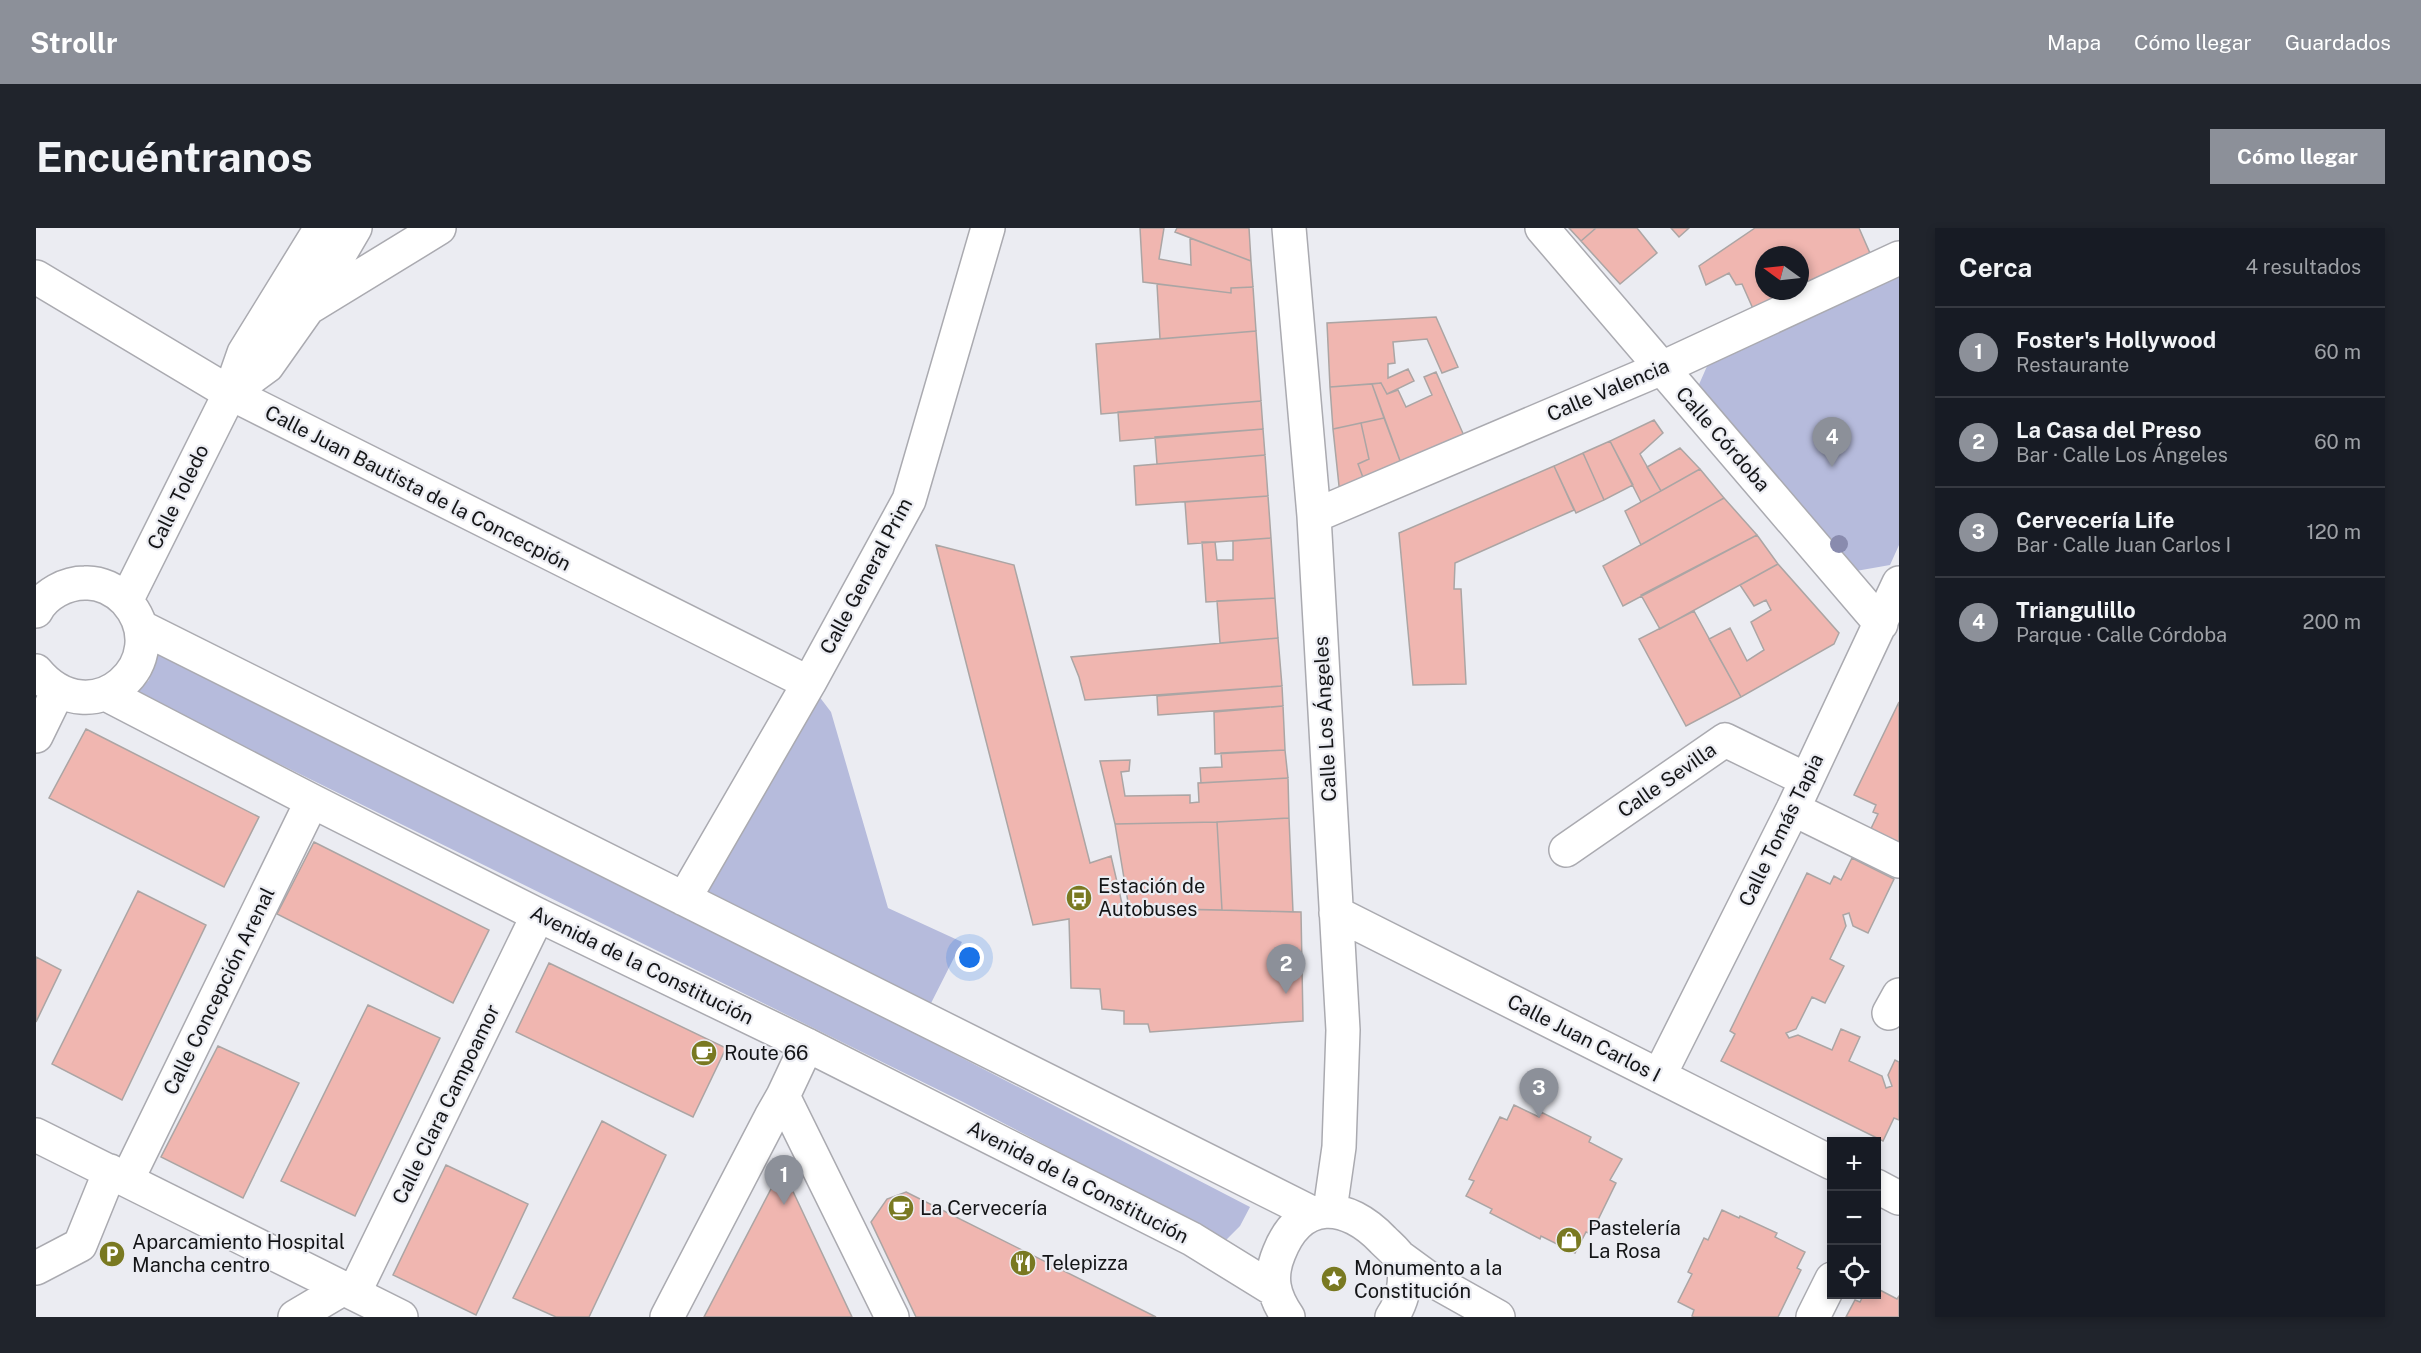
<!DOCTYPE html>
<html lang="es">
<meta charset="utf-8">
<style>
:root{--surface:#171b24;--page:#20242c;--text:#f1f3f6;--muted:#9ea1a6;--line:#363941;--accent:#8c9099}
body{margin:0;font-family:"Public Sans",sans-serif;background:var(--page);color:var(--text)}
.controls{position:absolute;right:18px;bottom:18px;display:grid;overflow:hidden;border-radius:0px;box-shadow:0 3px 9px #0003}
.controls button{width:54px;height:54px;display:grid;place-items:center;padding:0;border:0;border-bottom:2px solid var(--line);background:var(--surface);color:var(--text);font:30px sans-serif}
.compass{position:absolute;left:1719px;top:18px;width:54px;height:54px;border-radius:50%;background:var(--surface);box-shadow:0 3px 9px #0003;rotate:285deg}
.you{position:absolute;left:934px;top:730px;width:21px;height:21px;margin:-15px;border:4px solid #fff;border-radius:50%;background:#1a73e8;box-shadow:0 0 0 9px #1a73e833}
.badge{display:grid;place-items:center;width:39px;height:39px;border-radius:50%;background:var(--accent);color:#fff;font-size:20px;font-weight:700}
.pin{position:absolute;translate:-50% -50px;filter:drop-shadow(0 2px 3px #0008)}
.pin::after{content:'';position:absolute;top:32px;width:21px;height:18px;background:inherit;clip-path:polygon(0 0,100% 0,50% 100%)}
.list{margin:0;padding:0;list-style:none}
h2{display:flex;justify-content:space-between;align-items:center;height:78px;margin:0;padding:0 24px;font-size:26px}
h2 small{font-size:20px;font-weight:400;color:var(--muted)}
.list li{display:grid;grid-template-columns:39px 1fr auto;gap:18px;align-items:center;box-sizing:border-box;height:90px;padding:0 24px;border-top:2px solid var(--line)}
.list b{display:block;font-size:22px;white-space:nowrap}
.list p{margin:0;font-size:20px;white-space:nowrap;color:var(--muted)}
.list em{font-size:20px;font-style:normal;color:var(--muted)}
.icon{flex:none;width:33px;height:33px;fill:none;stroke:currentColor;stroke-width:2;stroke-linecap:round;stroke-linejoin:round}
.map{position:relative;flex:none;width:1863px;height:1089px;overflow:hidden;border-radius:0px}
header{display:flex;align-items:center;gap:36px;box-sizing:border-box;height:84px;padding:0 30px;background:var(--accent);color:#fff}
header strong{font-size:28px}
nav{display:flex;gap:33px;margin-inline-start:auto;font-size:21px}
.intro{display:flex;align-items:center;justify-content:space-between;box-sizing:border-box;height:144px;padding:0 36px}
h1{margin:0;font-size:42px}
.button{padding:15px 27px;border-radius:0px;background:var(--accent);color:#fff;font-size:21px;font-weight:700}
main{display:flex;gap:36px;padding:0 36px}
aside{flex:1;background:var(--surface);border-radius:0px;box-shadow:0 3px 9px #0003}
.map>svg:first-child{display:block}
.green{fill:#b6bbdc}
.building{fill:#f0b6b0;stroke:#aba5a4;stroke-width:1.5;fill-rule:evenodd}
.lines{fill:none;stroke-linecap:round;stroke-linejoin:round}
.minor-casing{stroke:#aaaab0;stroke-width:36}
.minor{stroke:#fff;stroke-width:33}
.tree{fill:#898bae}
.labels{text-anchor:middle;stroke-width:4.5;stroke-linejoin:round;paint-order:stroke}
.street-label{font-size:20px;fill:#141517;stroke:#ebecf2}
.poi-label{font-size:20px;fill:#141517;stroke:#ebecf2;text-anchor:start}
</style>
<header>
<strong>Strollr</strong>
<nav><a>Mapa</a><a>Cómo llegar</a><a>Guardados</a></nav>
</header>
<div class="intro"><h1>Encuéntranos</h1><a class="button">Cómo llegar</a></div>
<main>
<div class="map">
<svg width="1863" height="1089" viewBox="0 0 1863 1089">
<rect width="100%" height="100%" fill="#ebecf2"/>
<path class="green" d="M1863,47v270l-9,20 -34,6 -159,-182 11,-25z
M117,424l759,380 338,175 -10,19 -14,14 -263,-138 -827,-409 13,-13z
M773,455l22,29 57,196 74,34 -38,75 -240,-118z"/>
<path class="building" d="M1104,0h24l-5,31 32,6 -1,-27 61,23 2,26 -22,1v5l-88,-11z
M1141,0h72l2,33 -76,-29z
M1533,0h27l-15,13z
M1560,0h41l20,25 -37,31 -39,-43z
M1635,0h18l-10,9z
M1719,0h104l14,32 -119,51 -12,-27 -6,1 -7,-12 -23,12 -7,-19zM1728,27h36v36h-36z
M1121,56l74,9v-5l22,-1 3,44 -96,8z
M1400,89l22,50 -16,6 -15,-34 -34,3 2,21 -7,1v14l20,-9 6,12 -27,13 -6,-11 -51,4 -3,-64z
M1220,103l5,70 -160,13 -5,-70z
M1400,144l29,66 -63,28 -30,-82 9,-1 6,11 11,-4 8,17 26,-12 -8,-18z
M1336,156l12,34 -51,11 -3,-42z
M1225,173l2,28 -143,12 -2,-29z
M1348,190l18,48 -37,17 -7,-19 11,-5 -8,-36z
M1618,192l9,13 -23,21 21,37 -20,11 -31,-61z
M1325,195l8,36 -11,5 7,19 -25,12 -7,-66z
M1227,201l2,26 -108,9 -2,-27z
M1574,213l23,44 -29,15 -21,-47z
M1644,220l20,21 -39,22 -14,-24z
M1547,225l21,47 -28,13 -22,-47z
M1229,227l3,41 -132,9 -2,-39z
M1518,238l20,44 -119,53 -1,26h7l5,95 -53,1 -14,-152z
M1664,241l24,29 -83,47 -16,-34z
M1232,268l3,42 -83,6 -3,-42z
M1688,270l33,37 -134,71 -20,-40z
M1721,307l21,29 -118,65 -19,-34z
M1235,310l4,60 -69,4 -4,-60h13l2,18h16v-19z
M900,317l78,20 76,298 21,-7 12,52 178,4 2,109 -153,11 -2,-8h-24v-13l-22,-2 -2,-20 -29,-1 -2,-69 -36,6z
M1742,336l61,69 -5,11 -93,53 -32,-58 21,-11 17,33 17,-11 -13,-28 20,-12 -5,-10 -12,6 -14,-21z
M1239,370l3,40 -58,5 -3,-42z
M1658,383l47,86 -55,29 -47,-87z
M1242,410l4,48 -197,14 -6,-23 -8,-20z
M1246,458l1,20 -125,9 -1,-19z
M1863,474v153l-33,-16 12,-25 -5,-2 3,-7 -22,-10z
M1247,478l2,44 -70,4 -1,-42z
M50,501l173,88 -35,70 -175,-89z
M1249,522l3,28 -87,5 -1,-15 22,-1 -1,-14z
M1094,532l-1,11 -8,1 4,24 65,-1v8l9,-1 -1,-19 90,-5 1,40 -72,4 -102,2 -15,-63z
M1253,590l4,94 -71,-2 -5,-88z
M1181,594l5,88 -93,-2 -14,-84z
M278,614l175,88 -36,73 -176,-89z
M1816,630l42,21 -26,54 -15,-7 -4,-13 -6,2 3,11 -16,33 14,7 -19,37 -13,-6 -16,32 -10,4 3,5 9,-3 34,15 9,-21 19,8 -11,24 33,15 4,12 6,-2 -4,-11 7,-15 4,2v58l-5,-2 -11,23 -162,-80 14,-27 -5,-3 77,-158 23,11 4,-8 7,4z
M102,663l68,34 -84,175 -70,-36z
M0,729l25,13 -25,52z
M513,735l177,85 -33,69 -177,-85z
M332,777l72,33 -85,178 -74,-35z
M182,818l81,37 -56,115 -82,-41z
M1478,877l25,12 2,-5 50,25 -2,5 33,17 -12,21 6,3 -25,51 -5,-2 -11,21 -34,-17 -1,3 -50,-26 2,-4 -26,-13 8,-15 -5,-2 31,-62 7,3z
M566,893l64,34 -77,162h-33l-43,-19z
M410,937l82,39 -52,111 -83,-40z
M746,940l70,149h-148z
M870,964l250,125h-240l-45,-95 16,-23z
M1686,982l17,8 1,-2 37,17 -2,4 30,15 -8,16 4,2 -23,47h-84l-2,-1 2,-6 -16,-8 14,-28 -4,-2 16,-34 4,2z
M1840,1060l21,11 2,-3v21h-53l9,-17 5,2 4,-8h12z"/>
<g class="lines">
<defs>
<path id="minor" d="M1253,0l25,288 29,514 -4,117 -9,63
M1506,0l339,396
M0,49l194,116 579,290
M274,79l129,-79
M194,165l37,-27 41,-58 47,-80
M1278,288l348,-148 237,-110
M90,373l104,-208 14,-40 77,-125
M0,383c9,-17 30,-28 49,-28 15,-1 31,7 41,18 52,59 -34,138 -90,70
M105,399l1171,586
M70,466l206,107 226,114 269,130 385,194 81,50
M0,508l22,-45
M1757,581l106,52
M1530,622l159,-110 80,39
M648,671l125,-216 100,-183 79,-272
M1300,685l496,250
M1853,785l10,-18
M1623,848l134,-267 106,-226
M747,868l109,221
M0,907l365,182
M91,952l185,-379
M1840,958l23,12
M1365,1030l26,19 71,40
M0,1040l44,-23 30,-74
M318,1065l184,-378
M259,1089l49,-29
M631,1089l104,-200 12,-21 24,-51
M1252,1089c-15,-22 -19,-40 -9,-64 22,-56 68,-51 104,-13 6,6 15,13 18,20 8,18 1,42 -9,57
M1777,1089l19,-38"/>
</defs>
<use href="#minor" class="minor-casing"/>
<use href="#minor" class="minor"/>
</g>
<circle class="tree" cx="1803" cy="316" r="9"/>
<defs>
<symbol id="bus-disc" viewBox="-11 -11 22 22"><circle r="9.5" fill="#797921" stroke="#ebecf2"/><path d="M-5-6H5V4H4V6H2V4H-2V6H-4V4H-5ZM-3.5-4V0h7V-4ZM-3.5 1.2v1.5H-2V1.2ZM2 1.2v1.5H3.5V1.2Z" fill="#fff"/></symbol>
<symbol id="cafe-disc" viewBox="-11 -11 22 22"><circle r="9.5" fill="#797921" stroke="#ebecf2"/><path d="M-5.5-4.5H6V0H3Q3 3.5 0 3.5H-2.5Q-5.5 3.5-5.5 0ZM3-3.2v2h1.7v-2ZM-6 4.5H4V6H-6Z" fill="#fff"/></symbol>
<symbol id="shop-disc" viewBox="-11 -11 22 22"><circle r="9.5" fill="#797921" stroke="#ebecf2"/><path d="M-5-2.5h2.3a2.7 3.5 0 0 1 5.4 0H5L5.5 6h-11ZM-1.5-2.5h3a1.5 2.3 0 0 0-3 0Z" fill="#fff"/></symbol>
<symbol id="parking-disc" viewBox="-11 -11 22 22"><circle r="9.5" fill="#797921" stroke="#ebecf2"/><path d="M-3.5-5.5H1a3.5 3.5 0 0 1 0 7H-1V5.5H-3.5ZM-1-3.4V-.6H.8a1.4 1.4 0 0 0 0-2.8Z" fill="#fff"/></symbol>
<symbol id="restaurant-disc" viewBox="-11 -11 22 22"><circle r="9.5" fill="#797921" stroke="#ebecf2"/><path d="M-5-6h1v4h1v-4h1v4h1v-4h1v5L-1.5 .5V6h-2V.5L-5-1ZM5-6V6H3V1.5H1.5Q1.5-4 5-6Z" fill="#fff"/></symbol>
<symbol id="sight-disc" viewBox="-11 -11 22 22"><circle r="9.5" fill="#797921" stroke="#ebecf2"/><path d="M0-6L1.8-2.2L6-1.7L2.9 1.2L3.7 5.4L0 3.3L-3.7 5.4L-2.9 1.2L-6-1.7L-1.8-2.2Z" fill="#fff"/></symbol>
</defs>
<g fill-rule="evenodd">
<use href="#bus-disc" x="1028" y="655" width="30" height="30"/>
<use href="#cafe-disc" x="653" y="810" width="30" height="30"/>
<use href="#cafe-disc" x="850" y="965" width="30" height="30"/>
<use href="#shop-disc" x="1518" y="997" width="30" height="30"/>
<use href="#parking-disc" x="61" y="1011" width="30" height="30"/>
<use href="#restaurant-disc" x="972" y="1020" width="30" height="30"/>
<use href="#sight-disc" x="1283" y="1036" width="30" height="30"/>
</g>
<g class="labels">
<g class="street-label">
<text transform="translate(1572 162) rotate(-23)" y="7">Calle Valencia</text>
<text transform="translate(1687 211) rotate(49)" y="7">Calle Córdoba</text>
<text transform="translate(382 260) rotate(27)" y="7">Calle Juan Bautista de la Concecpión</text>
<text transform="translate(142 269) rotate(-64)" y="7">Calle Toledo</text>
<text transform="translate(830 348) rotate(-62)" y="7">Calle General Prim</text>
<text transform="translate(1289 491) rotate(-93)" y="7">Calle Los Ángeles</text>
<text transform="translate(1631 552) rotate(-35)" y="7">Calle Sevilla</text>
<text transform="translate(1745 602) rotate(-64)" y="7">Calle Tomás Tapia</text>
<text transform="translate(606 737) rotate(26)" y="7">Avenida de la Constitución</text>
<text transform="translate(183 763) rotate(-64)" y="7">Calle Concepción Arenal</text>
<text transform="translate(1548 810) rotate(27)" y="7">Calle Juan Carlos I</text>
<text transform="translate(410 876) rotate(-64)" y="7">Calle Clara Campoamor</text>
<text transform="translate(1042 954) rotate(27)" y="7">Avenida de la Constitución</text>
</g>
<g class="poi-label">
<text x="1062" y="665">Estación de<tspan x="1062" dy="23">Autobuses</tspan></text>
<text x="688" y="832">Route 66</text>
<text x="884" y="987">La Cervecería</text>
<text x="1552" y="1007">Pastelería<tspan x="1552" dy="23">La Rosa</tspan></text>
<text x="96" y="1021">Aparcamiento Hospital<tspan x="96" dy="23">Mancha centro</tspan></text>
<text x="1006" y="1042">Telepizza</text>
<text x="1318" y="1047">Monumento a la<tspan x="1318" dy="23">Constitución</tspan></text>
</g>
</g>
</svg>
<div class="controls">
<button>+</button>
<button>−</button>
<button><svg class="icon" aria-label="locate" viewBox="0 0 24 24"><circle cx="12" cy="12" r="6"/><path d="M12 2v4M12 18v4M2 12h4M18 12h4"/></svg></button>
</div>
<svg class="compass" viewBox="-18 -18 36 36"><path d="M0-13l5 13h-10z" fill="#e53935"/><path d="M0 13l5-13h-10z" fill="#9ea1a6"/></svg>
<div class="you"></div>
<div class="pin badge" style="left:748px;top:977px">1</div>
<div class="pin badge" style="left:1250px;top:766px">2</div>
<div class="pin badge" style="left:1503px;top:890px">3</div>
<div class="pin badge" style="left:1796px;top:239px">4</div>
</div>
<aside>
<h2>Cerca<small>4 resultados</small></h2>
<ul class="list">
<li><span class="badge">1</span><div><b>Foster's Hollywood</b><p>Restaurante</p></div><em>60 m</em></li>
<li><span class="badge">2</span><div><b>La Casa del Preso</b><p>Bar · Calle Los Ángeles</p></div><em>60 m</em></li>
<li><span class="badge">3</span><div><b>Cervecería Life</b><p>Bar · Calle Juan Carlos I</p></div><em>120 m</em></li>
<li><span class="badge">4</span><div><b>Triangulillo</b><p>Parque · Calle Córdoba</p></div><em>200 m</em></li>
</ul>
</aside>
</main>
